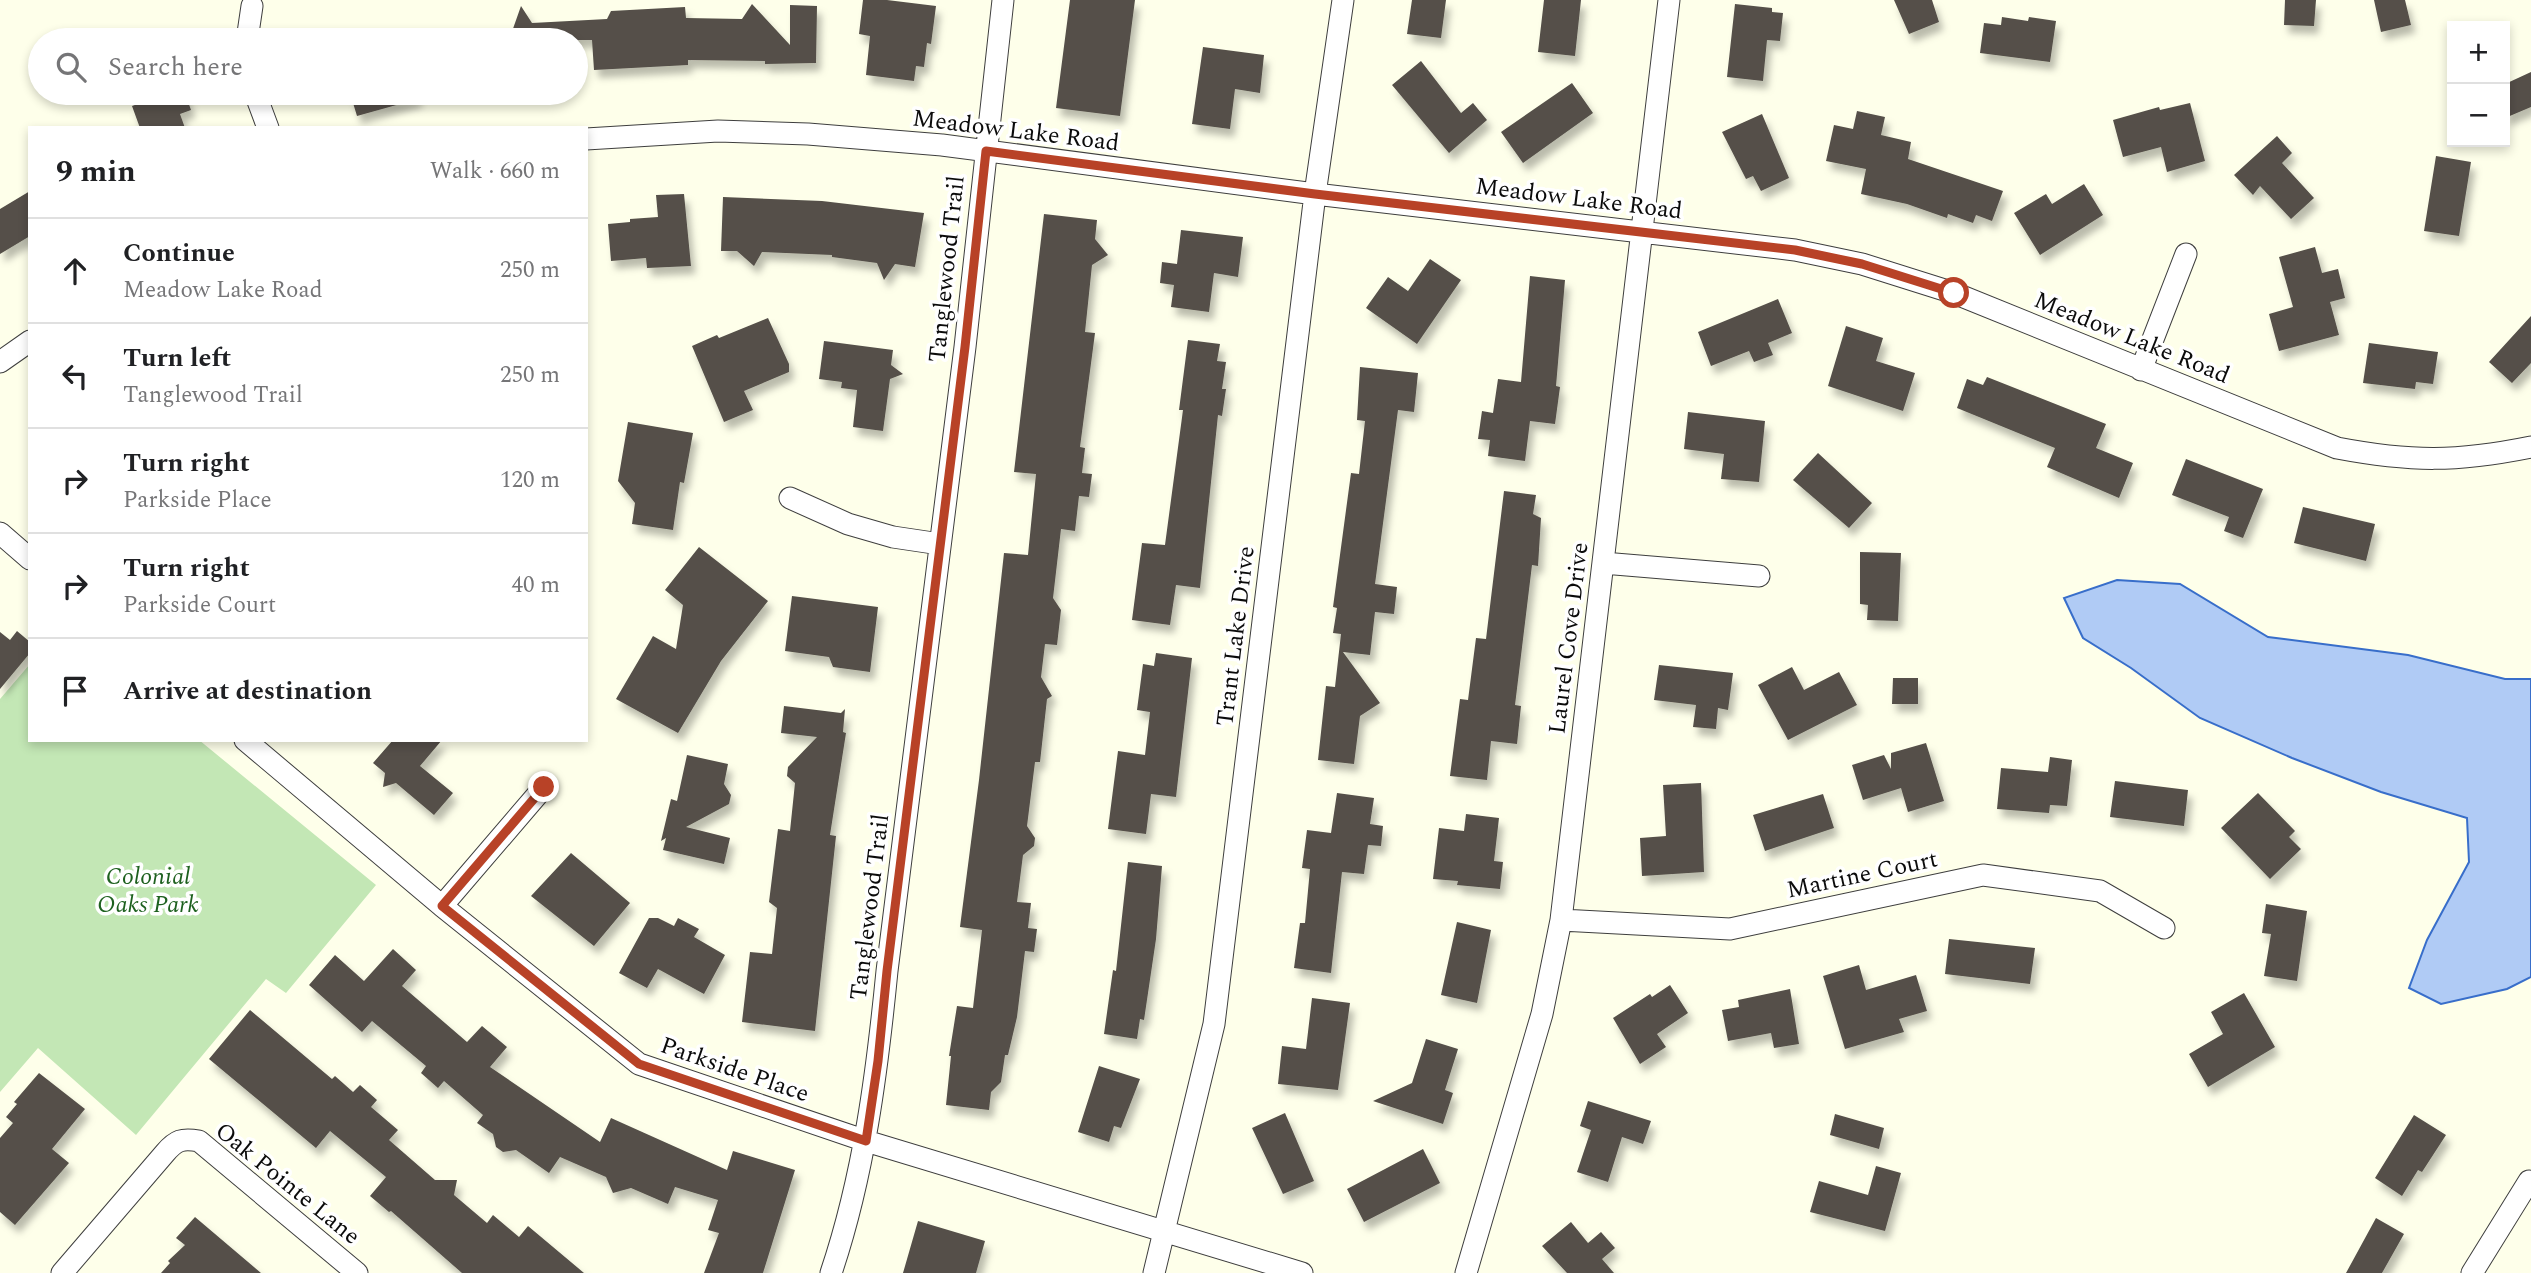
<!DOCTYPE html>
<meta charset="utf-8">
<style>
:root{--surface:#fff;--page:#f2f2f2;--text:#202124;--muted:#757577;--line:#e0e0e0}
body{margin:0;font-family:Spectral,serif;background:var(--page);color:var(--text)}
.controls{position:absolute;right:21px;top:21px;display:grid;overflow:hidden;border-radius:0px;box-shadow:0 4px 10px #0003}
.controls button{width:63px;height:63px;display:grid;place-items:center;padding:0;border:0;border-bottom:2px solid var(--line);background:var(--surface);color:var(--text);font:35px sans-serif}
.stop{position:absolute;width:21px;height:21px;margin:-16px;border:5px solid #b84227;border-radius:50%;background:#fff}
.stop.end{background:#b84227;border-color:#fff;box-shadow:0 2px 7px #0008}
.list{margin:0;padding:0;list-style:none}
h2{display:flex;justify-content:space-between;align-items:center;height:91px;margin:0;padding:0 28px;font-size:30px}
h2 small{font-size:23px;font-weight:400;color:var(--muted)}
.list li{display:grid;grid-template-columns:46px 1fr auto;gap:21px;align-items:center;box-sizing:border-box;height:105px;padding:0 28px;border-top:2px solid var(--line)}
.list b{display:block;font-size:26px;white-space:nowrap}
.list p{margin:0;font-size:23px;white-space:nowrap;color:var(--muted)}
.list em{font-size:23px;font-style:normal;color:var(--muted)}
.icon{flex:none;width:38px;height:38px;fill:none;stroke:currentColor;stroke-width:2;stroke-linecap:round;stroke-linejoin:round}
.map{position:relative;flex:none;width:2531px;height:1273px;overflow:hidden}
.search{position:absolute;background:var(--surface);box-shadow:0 4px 10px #0003;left:28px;top:28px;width:560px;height:77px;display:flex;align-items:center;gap:18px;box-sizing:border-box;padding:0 24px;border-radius:38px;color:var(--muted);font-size:26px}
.panel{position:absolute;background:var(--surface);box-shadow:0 4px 10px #0003;left:28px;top:126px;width:560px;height:616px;border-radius:0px}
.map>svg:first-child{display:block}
.green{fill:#c3e7b5}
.water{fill:#b0cbf5;stroke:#386eca;stroke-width:2}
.building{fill:#544f48;filter:url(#shadow)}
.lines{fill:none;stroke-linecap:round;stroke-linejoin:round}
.street-casing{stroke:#3e3e3e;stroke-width:23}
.street{stroke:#fff;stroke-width:21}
.route{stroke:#b84227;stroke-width:9}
.labels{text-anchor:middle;stroke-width:7;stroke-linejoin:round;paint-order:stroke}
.street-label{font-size:24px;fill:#0b0b0b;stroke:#fff}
.park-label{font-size:24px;font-style:italic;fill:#1e611f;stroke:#fff}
</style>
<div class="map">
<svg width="2531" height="1273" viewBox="0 0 2531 1273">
<defs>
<filter id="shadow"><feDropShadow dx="4.5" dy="8" stdDeviation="3.5" flood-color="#0004"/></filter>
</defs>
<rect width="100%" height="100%" fill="#feffea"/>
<path class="green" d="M30,664v76h169l177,145 -90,108 -20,-14 -130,156 -98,-87 -38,44v-393z"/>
<path class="water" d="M2117,580l63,4 88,53 140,18 97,24h26v298l-24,12 -66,15 -32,-16 18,-48 42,-78 -2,-44 -86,-26 -89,-34 -92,-40 -69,-50 -48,-30 -19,-40z"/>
<path class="building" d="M863,0h24l49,6 -5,38 -4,-1 -3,24 -8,-1 -2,15 -48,-6 4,-39 -11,-2z
M1070,0h65l-15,116 -64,-8z
M1412,0h34l-5,38 -34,-4z
M1544,0h37l-6,56 -37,-4z
M1894,0h38l7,22 -30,12z
M2285,0h31l-2,26 -30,-1z
M2374,0h31l6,25 -30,7z
M752,4l38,41v-40l27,1 -1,57 -51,1v-3l-77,-1v5l-94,5 -2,-30h-83l12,-34 11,17 75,-4 4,-8 74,-4 1,11 56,1z
M1735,4l37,4v4l11,1 -3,28 -13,-1 -4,41 -36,-4z
M2002,17l26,4 1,-4 27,4 -6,41 -70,-9 4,-30 17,2z
M1203,47l61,8 -4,38 -25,-4 -5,40 -38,-5z
M1421,61l40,52 12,-10 14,17 -38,33 -57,-68z
M2531,72v35l-26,11v-34z
M1572,83l21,30 -70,50 -22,-31z
M168,93h17l6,17 -11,4 5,14h-45l-8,-22z
M350,93h67l1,6 -61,17z
M2190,103l15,58 -38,11 -6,-25 -38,10 -10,-37 46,-13 1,3z
M1857,111l28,6 -4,18 30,7 -3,17 95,32 -11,30 -16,-6 -3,8 -25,-9 -1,4 -40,-14 -46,-10 5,-25 -40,-8 8,-36 19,4z
M1762,114l27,64 -28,13 -8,-15 -7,3 -24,-47z
M2277,136l15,17 -10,10 32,35 -23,21 -31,-33 -7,9 -19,-20z
M2436,156l35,6 -12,74 -35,-5z
M2084,184l19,31 -63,40 -26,-42 32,-19 6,10z
M30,191v45l-30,18v-45z
M684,194l7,72 -44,2 -1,-10 -35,3 -3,-37 22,-2v-3l28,-2 -2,-22z
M723,197l99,4 102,12 -9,54 -20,-3 -11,16 -7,-17 -45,-6v-2l-70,-3 -8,14 -17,-15h-16z
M1044,214l53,6 -2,19 13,16 -16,10 -7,67 10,1 -15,114 5,1 -3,25 10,1 -3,23 -10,-1 -4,35 -14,-2 -8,69 8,12 -4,35 -12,-1 -4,33 11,19 -5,3 -7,63h-5l-8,64 8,12 -1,8 -11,9 -6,47 14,1 -3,25 9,1 -3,23 -9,-1 -8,66 -9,38h-3l-4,27 -10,10 -2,18 -43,-5 5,-49h-2l8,-50 16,2 9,-78 -22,-3 19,-147 25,-227 24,2 8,-81 -22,-2z
M1181,230l62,7 -5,40 -24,-4 -5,39 -38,-5 3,-22 -14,-2 2,-21 15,2z
M2315,247l7,26 16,-4 7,29 -15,4 9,33 -60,16 -10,-37 24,-7 -14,-50z
M1430,259l31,21 -44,64 -51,-36 22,-31 20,14z
M1530,276l35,4 -9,106 4,1 -5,37 -25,-3 -5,40 -37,-5 2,-16 -12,-1 4,-28 11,2 5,-34 23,3z
M1778,299l14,34 -24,10 5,12 -19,7 -5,-11 -38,15 -13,-34z
M2531,316v47l-19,20 -23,-21z
M768,318l21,46v8l-45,19 9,19 -29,12 -32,-76 25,-11 2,3z
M1846,326l37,12 -7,23 39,12 -12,38 -75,-25z
M1188,340l32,4 -3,17 9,1 -4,27h4l-4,27 -4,-1 -18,173 -24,-3 -6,40 -38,-5 10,-77 23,2 18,-135h-4z
M824,341l69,9 -2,15 12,9 -13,5 -7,52 -30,-4 4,-37 -16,-2 1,-6 -23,-3z
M2369,343l69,9 -5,32 -17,-2 -1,7 -52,-6z
M1360,367l58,6 -4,39 -16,-2 -23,174 22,3 -3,27 -19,-2 -5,43 -27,-3 37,51 -20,13 -6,48 -36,-4 8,-74 9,1 6,-53 -8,-1 4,-25 -4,-1 18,-134 8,1 6,-53 -8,-1z
M1987,377l119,47 -10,24 37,15 -14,35 -72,-31 8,-19 -98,-40 10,-29 16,6z
M1688,412l77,9 -6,61 -38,-3 3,-25 -40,-5z
M628,422l65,11 -9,50 -4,-1 -7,48 -41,-6 3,-21 -17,-22z
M1818,453l54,50 -23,25 -56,-48z
M2186,459l77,30 -20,49 -19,-7 5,-14 -57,-22z
M1504,491l32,4 -3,19 8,4 -3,48 -6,-1 -17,140 6,1 -4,38 -26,-3 -4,39 -37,-4 10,-77 8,1 8,-62 10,1z
M2303,507l72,17 -9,37 -72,-18z
M699,547l69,54 -47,60 -43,72 -62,-34 37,-63 23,13 7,-44 -18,-15z
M1860,552l41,1 -3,68 -31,-1 1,-15 -8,-1z
M792,596l86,11 -8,65 -37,-5 -4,-10 -44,-6z
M17,631l13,11v11l-30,36v-57l10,8z
M1156,653l36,5 -16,139 -25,-3 -5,40 -38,-5 10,-78 27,4 5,-43 -13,-2 6,-46 11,2z
M1659,665l74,8 -5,37 -10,-2 -2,21 -23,-2 3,-22 -42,-5z
M1792,667l12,23 35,-18 18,33 -69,35 -30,-55z
M1893,678h25v26h-26z
M784,706l57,7 4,-4 -2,23 3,1 -16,102 6,1 -21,195 -73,-9 8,-70 22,2 5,-46 -8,-6 9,-73 12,2 5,-48 -8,-7 1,-9 29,-30 -36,-4z
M393,740h49l-22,26 33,27 -19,22 -38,-32 -13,4 2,-14 -12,-10z
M1926,743l18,58 -36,11 -7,-24 -38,12 -11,-35 32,-10 7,14v-16z
M687,755l41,9 -4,20 7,11 -2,9 -43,23 44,11 -6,26 -61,-14 3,-12 -5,3 10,-42 6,2z
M2050,757l22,3 -5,46 -17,-1 -1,8 -52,-4 4,-41 47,4z
M2115,781l73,9 -4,36 -74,-9z
M1701,783l3,89 -62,4 -2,-38 26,-2 -3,-51z
M1337,793l37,5 -4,26 13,2 -2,20 -13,-1 -4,29 -22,-2 -11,101 -37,-5 6,-45h5l5,-54 -8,-1 5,-38 24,3z
M2258,793l37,38 -6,6 12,12 -31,30 -49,-51z
M1823,794l11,34 -69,23 -12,-36z
M1466,814l33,4 -5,43 9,1 -3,27 -43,-4 1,-4 -25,-2 6,-51 25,3z
M571,853l59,50 -36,43 -63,-50z
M1128,862l34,4 -6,73 -12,81 -4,-1 -3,20 -33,-5 9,-64 3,1z
M2266,904l41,7 -10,70 -33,-5 7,-42 -9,-1z
M649,918h9l16,8 4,-8 21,11 -5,8 31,18 -21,39 -46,-25 -11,19 -28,-15z
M1457,922l34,8 -14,73 -36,-8z
M1949,939l86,9 -5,36 -85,-10z
M393,949l23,21 -14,16 65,56 15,-16 25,21 -17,20 110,75 11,-24 116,52 6,-19 62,19 -32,103h-59l15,-40 -11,-3 10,-30 -43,-13 -7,17 -37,-16 -18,5 -7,-16 -46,-20 -11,16 -33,-23 -13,2 -7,-5 -3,-13 -16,-11 6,-8 -39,-34 -6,7 -17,-15 5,-7 -54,-45 -10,11 -53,-47 26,-30 29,26z
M1859,965l7,25 50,-15 11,36 -28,8 5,13 -59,17 -22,-73z
M1670,985l18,28 -31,21 9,13 -26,17 -27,-46 37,-24 2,3z
M1790,989l9,55 -25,4 -3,-15 -43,8 -6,-31 17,-3 -1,-7z
M2244,993l31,54 -67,40 -19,-33 34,-20 -12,-22z
M1312,998l38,5 -12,87 -60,-6 4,-38 24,3z
M250,1010l82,69 3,-3 18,16 7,-7 17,15 -6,7 27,23 -9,10 46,40h22l-3,15 33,28 6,-8 26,22 9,-11 56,47h-122l-71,-62 -2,1 -19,-16 16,-19 -56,-46 -14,17 -107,-89z
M1426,1039l32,10 -13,41 8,3 -10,31 -70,-23 39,-18z
M1099,1066l41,13 -19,49 -7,-2 -5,16 -31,-10z
M39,1073l46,36 -33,40 17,14 -54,62 -15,-13v-74l13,-15 -7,-6 11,-13 -3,-2z
M1588,1101l63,20 -8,23 -21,-7 -14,45 -31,-10 14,-42 -11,-4z
M1285,1113l29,68 -31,13 -31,-66z
M1835,1114l49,14 -5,21 -49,-14z
M2414,1115l32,20 -24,37 -4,-2 -16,26 -27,-18z
M1423,1149l17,34 -76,39 -17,-33z
M1876,1166l25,7 -16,58 -75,-19 9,-31 49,14z
M195,1217l66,56h-100l9,-10 -2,-2 17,-16 -9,-7z
M2376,1218l28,16 -22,39h-36z
M918,1221l67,20 -9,32h-73z
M1571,1222l17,21 13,-11 14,16 -13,11 12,14h-47l-25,-27z"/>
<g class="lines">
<defs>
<path id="street" d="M247,40l5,-34
M255,93l13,35
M586,139l132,-8 90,3 134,11 373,49 480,56 67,14 92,29 383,155c74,14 120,14 194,-1
M0,362l30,-21
M2141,370l45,-116
M790,498l58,26 45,13 47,7
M0,533l30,26
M1603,563l156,13
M245,740l197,166 197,158 227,77 436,132
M442,906l102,-119
M1561,920l169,9 253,-54 117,16 64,37
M62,1273l103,-120c11,-13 17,-15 34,-12l158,132
M831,1273c33,-98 46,-200 56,-302l78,-624 38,-347
M1154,1273l60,-249 101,-830 28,-194
M1466,1273l76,-259 19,-94 108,-920
M2472,1273l57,-92"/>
</defs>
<use href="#street" class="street-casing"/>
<use href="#street" class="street"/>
</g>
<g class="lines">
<path class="route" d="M544,787l-102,119 197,158 227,77 12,-80 9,-90 78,-624 21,-196 329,43 480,56 67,14 92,29"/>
</g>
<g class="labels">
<g class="street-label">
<text transform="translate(1016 130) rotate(7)" y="8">Meadow Lake Road</text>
<text transform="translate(1579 198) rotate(7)" y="8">Meadow Lake Road</text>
<text transform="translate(946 269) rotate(-84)" y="8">Tanglewood Trail</text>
<text transform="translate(2132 337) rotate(22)" y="8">Meadow Lake Road</text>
<text transform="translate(1235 636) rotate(-83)" y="8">Trant Lake Drive</text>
<text transform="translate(1568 638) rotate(-83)" y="8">Laurel Cove Drive</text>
<text transform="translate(1862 874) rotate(-12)" y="8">Martine Court</text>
<text transform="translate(869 907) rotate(-83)" y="8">Tanglewood Trail</text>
<text transform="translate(735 1069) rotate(19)" y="8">Parkside Place</text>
<text transform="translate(288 1183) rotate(39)" y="8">Oak Pointe Lane</text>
</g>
<g class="park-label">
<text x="148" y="884">Colonial<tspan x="148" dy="28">Oaks Park</tspan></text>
</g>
</g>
</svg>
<div class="controls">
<button>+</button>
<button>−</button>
</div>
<div class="stop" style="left:1954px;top:293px"></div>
<div class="stop end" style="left:544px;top:787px"></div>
<div class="search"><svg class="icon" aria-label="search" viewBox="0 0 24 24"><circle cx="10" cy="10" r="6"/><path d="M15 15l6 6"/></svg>Search here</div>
<section class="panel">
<h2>9 min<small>Walk · 660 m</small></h2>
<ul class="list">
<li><svg class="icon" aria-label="ahead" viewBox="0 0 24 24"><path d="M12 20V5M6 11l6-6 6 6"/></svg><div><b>Continue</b><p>Meadow Lake Road</p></div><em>250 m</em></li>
<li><svg class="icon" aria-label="left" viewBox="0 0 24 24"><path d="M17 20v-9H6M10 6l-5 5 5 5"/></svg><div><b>Turn left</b><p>Tanglewood Trail</p></div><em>250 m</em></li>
<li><svg class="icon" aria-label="right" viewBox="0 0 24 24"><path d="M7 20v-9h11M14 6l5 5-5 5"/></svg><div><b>Turn right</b><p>Parkside Place</p></div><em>120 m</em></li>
<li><svg class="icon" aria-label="right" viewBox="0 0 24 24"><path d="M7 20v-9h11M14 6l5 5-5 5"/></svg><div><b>Turn right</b><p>Parkside Court</p></div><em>40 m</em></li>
<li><svg class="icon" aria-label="arrive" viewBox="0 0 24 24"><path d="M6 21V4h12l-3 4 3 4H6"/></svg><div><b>Arrive at destination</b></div></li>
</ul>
</section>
</div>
